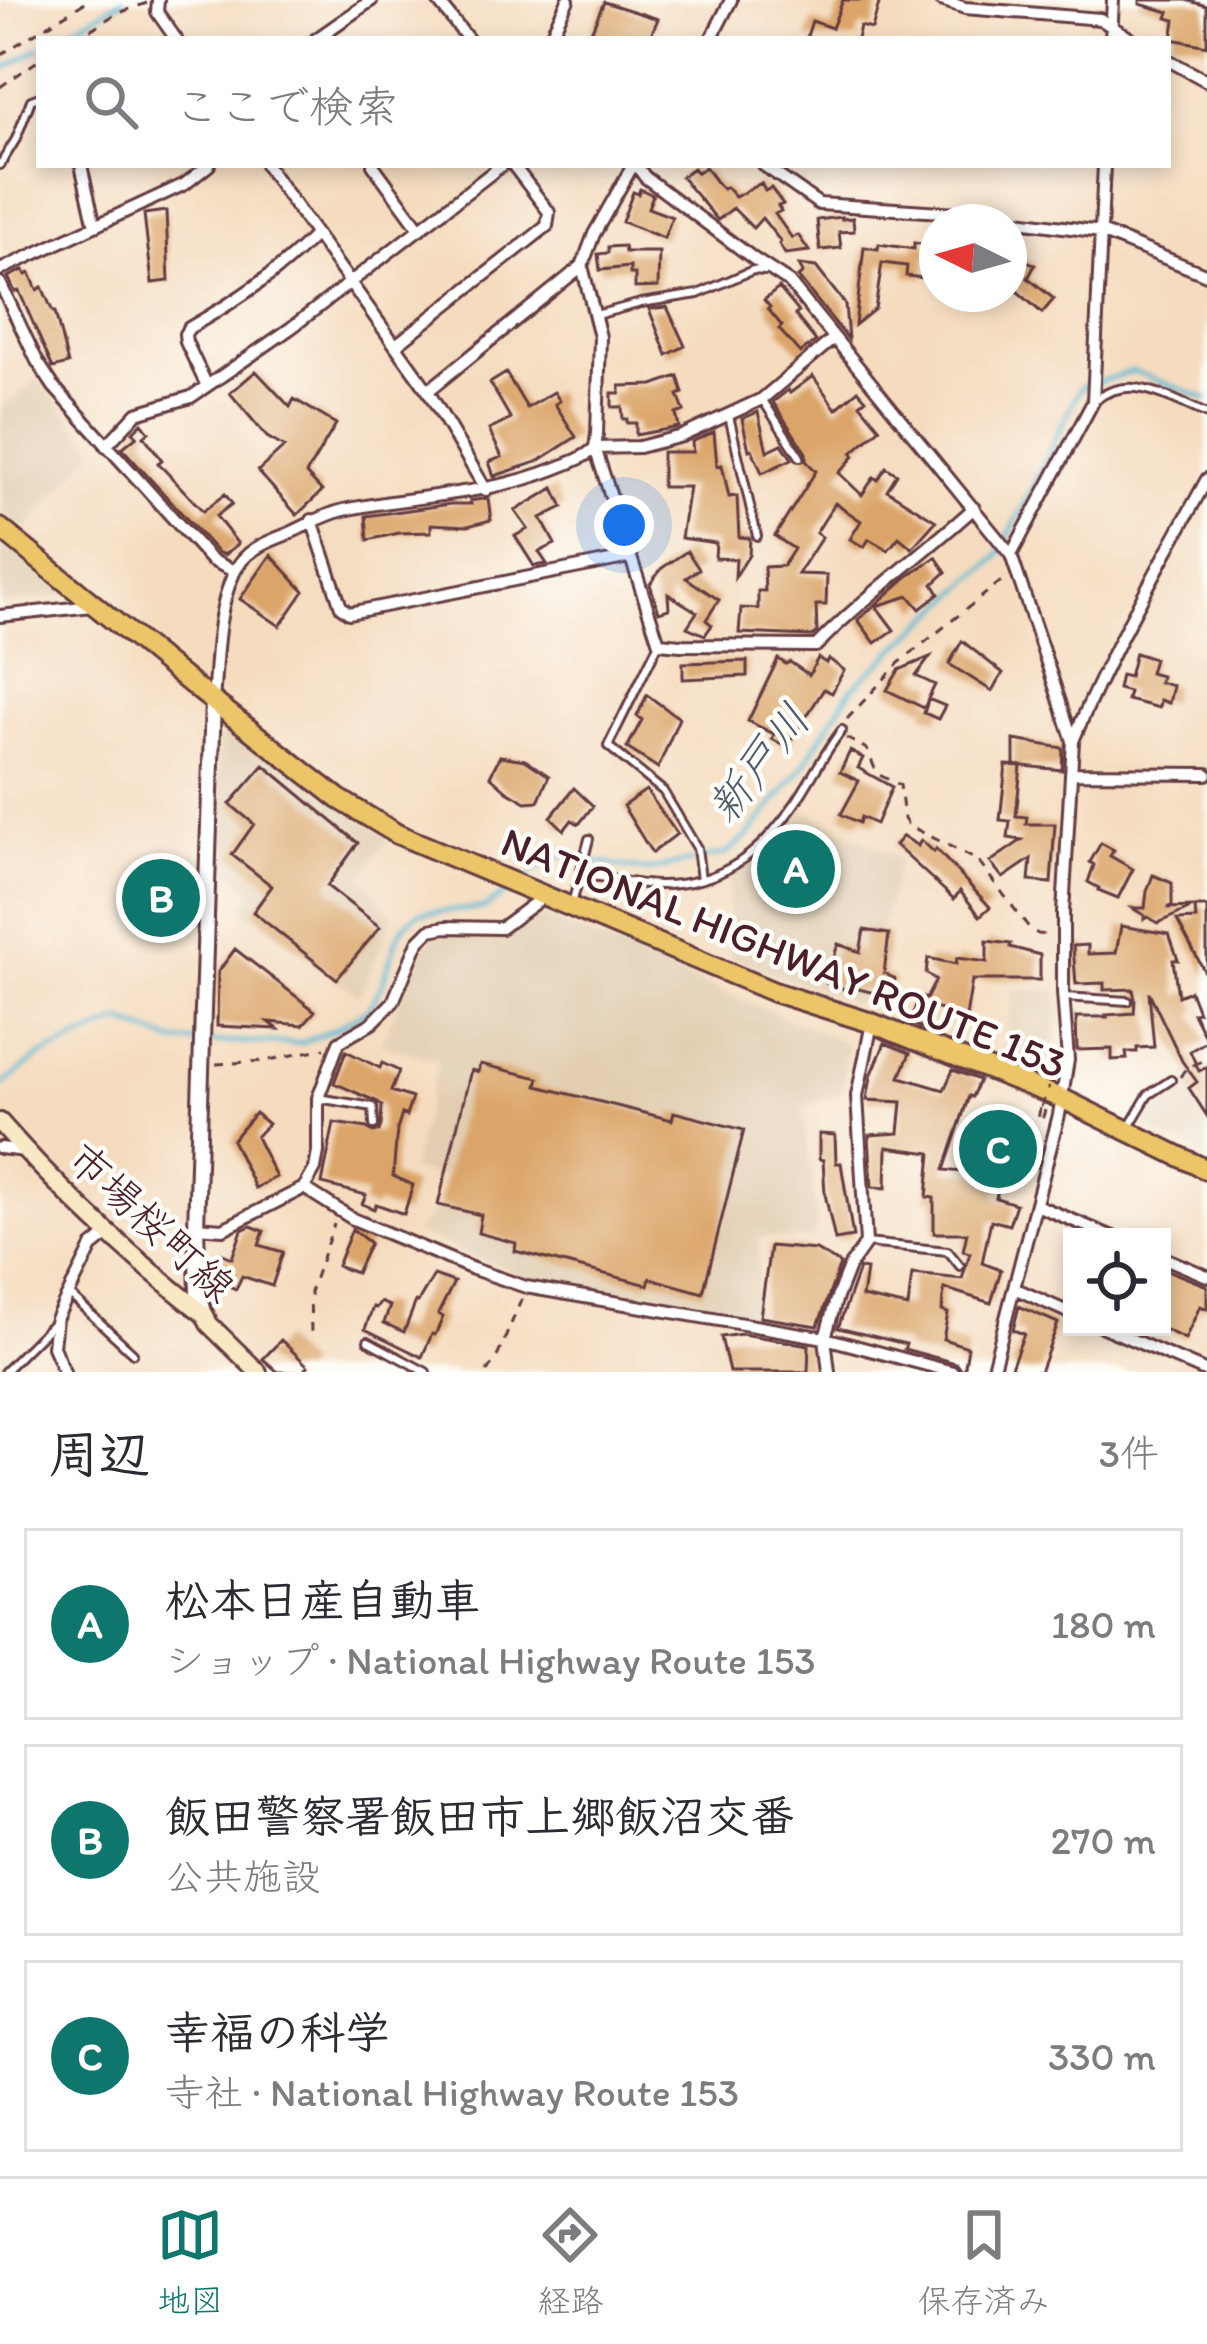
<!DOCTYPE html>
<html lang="ja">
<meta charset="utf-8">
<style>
:root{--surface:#fff;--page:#f2f2f3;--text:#2b2b33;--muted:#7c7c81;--line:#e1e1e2;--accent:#0f766e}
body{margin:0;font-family:Itim,"Klee One",sans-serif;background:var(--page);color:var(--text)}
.controls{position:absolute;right:36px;bottom:36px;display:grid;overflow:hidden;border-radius:0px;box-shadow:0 6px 18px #0003}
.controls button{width:108px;height:108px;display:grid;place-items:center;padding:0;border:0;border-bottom:3px solid var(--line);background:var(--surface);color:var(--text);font:60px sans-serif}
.compass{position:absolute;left:919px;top:204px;width:108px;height:108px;border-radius:50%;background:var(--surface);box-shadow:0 6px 18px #0003;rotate:275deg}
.you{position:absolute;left:624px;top:525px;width:42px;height:42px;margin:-30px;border:9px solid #fff;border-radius:50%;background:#1a73e8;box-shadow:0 0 0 18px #1a73e833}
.badge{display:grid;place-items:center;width:78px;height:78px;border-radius:50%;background:var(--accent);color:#fff;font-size:39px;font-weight:700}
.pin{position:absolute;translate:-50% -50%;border:6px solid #fff;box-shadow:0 3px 12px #0006}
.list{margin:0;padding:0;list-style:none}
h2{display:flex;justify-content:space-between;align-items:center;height:156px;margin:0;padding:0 48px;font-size:51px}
h2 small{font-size:39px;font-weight:400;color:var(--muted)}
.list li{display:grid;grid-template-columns:78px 1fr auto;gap:36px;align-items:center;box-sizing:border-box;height:192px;margin:0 24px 24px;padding:0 24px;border:3px solid var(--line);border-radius:0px}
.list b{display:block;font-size:45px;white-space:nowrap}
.list p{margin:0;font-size:39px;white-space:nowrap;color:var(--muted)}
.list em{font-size:39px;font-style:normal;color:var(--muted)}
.icon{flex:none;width:66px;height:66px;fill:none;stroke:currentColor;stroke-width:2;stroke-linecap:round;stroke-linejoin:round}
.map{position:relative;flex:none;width:1207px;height:1372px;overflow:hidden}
.search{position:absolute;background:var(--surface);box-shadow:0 6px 18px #0003;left:36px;right:36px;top:36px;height:132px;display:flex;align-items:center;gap:30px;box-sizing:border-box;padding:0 42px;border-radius:0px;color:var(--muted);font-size:45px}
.sheet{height:804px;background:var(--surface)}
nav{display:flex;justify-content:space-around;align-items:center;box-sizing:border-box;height:168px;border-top:3px solid var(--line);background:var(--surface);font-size:33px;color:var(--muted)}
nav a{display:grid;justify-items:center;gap:6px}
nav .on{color:var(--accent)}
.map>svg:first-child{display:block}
.built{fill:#e2cdb1}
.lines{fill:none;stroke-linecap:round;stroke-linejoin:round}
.stream{stroke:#55b9d4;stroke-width:4.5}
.building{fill:#dba569}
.service-casing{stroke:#643b41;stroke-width:12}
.minor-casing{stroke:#643b41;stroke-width:16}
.tertiary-casing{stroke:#643b41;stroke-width:20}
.secondary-casing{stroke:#643b41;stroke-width:22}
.trunk-casing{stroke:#643b41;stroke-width:24}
.path{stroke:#643b41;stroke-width:3;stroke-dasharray:9 9;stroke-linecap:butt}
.service{stroke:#fff;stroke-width:6}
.minor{stroke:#fff;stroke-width:10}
.tertiary{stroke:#fff;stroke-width:14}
.secondary{stroke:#f8e8c3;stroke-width:16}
.trunk{stroke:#edc569;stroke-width:18}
.path-bridge{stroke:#643b41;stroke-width:3;stroke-dasharray:9 9;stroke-linecap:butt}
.labels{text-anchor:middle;stroke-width:9;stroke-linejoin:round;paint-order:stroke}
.street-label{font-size:42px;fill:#4a1f2b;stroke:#fdfcf7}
.water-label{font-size:45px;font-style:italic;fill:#4e5d6f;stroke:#fdfcf7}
</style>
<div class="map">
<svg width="1207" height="1372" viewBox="0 0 1207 1372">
<rect width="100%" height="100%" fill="#fdfcf7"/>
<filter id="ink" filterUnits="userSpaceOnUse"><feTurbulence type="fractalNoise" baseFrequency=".00833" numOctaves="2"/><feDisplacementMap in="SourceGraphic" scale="24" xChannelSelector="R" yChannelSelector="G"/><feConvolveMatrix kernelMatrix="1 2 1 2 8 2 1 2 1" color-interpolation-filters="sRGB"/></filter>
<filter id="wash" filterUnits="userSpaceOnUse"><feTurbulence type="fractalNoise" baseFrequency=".004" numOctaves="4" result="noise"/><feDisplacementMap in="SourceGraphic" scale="48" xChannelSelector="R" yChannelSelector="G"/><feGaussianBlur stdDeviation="2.7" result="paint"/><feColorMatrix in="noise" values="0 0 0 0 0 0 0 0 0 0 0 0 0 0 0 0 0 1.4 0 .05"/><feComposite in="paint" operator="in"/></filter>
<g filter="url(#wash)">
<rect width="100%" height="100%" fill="#f5dcbf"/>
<path class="built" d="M39,379l57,71 -71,80 -25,-19v-102z
M0,534l69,59 -69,12z
M229,729l15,11 4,-3 141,101 -28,38 32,41 -34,79 -116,-88 10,-15 -36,-32 2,-121z
M801,807l99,53 -41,144 -129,-46 -2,-84 37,-26z
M538,915l311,129 -8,50 -39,11 15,119 -5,15 -52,-2 -5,81 -170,-27 -56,-12 -114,-46 23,-28 7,-27 -34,-8 27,-109 -57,-17 38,-88 14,-22 68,-2z
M1013,989l45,2 -3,73h-4l-5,15 -43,-17z
M1205,1065l2,3v90l-70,-35 16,-24 14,-5z"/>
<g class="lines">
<path class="stream" d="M55,39l68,-39
M0,71l39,-23
M524,879l34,-23 89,15 78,-17 22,-17 55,-69 50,-80 147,-132 81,-168 53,-17 74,28
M0,1087l40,-31 81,-35 53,21 127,1 36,-15 32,-20 12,-21 17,-51 8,-13 14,-10 65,-5 25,-19"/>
</g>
<g id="blocks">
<path class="building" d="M843,0h37l-8,29 -12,-3 -3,13h-51l6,-18 20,7z
M1140,0h46l21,6v40l-35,-7 3,-19 -8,-2 2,-6 -29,-8z
M604,2l54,17 -9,20h-32l-9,-3 -1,2 -16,-6z
M705,167l11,15 7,7 3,-2 9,10 26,-14 4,8 6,-3 12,16 -5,2 3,5 -6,3 17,24 6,-3 11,16 -24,3 -6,-10 2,-2 -19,-24 -9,10 -20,-20 -15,12 -3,-3 -34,-40 12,-9 4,5z
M640,189l13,6 -5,13 24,9 -8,21 -42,-16 11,-30 5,2z
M166,211l3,70 -17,2 -8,-69z
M842,217v2l11,-1 1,13 -15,1 2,16 -21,2 -3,-30z
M914,243l18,2 -2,11h-4l-2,22 -18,-2 1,-10 -25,-3 -7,46 -20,16 9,-78 14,2 1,-5 35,5z
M624,246l1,6h34l-1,35 -23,1v-14h-5v-7l-30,3 -2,-16 10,-1v-6z
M1022,258l13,7 -7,13 26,21 -12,14 -33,-29z
M799,265l17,2 29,37 3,35 -50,-62 5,-4z
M24,270l2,5 4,-2 7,17 5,-3 11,25h2l13,52 -15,4 -34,-77 -4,1 -7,-15z
M779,288l20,24 -4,3 21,26 -16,12 -21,-24 3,-3 -14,-17 2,-2 -6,-7z
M667,307l18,39 -18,9 -18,-46z
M256,371l34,36 4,-8 42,25 -30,50 16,17 -25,24 -39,-44 26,-24 -17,-10 -37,-44z
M506,373l21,35 27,-16 6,9 -5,3 21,33 -39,25 -43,14 -5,-14 13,-5 -13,-27 22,-11 -21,-36z
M678,376l5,17 -5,2 6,16 -8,3 3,13 -43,8v-12h-9v-4h-4l-1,-12h-10v-14h8v-7l33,-1z
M813,376l23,33 22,-19 8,9 -6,5 20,24 -28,25 2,3 -15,17 23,22 12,-18 4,3 8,-13 11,7 -10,16 49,31 -24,27 -13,-11 -11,13 -19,-11 -5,8 -14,-8 11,-18 -26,-18 -19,30 6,4 -24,37 29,1 -1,30h-10l1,27 -5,4 -73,-3 2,-25 17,1v-18h7l-1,-24 19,-1 11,-17 -19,-13 41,-65 -10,-10v-8l-33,-51 15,-12 2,3z
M758,412l9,39 15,-7 10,15 -30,14 -10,-24 -3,1 -7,-31z
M142,423l7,9 -5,4 18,24 -4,3 45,48 22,-17 7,10 -16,12 22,28 -14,11 -7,-3 -95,-104 15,-12 -4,-4z
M714,432l3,34 5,-1 7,32 8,-1 2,41 11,1 -1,17 -14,22 1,-18 -21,-1 1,-15 -35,-5 8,-51h-27v-35h31l-1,-10z
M554,488l9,19 -22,11 14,26 -16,8 8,12 -13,2 -19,-30 13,-7 -13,-18z
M482,499h6l3,21 -23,6 -37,-2v8l-32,1 -31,7 -2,-24 85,-12h20l-1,-3z
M687,551l12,18 -13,9 33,22 -13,20 6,5 -7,10 -18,-8 10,-15 -29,-18 1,15 -10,3 -9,-28 12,-16z
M271,555l33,36 -24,35 -40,-27z
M936,557l10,15 -13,12 6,10 -19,15 -11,-13 -33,10 18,24 -19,13 -17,-23 49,-43z
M962,641l41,32 -11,18 -43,-27z
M1135,653l19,6 -4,14 11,3 -2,6 14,4 -4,17 -9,-3 -1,8 -32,-8 2,-8 -11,-3 3,-14 8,2z
M930,657l-14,19 19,9 -7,14 17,7 -7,13 -14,-6 4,-13 -4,8 -37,-18 12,-20z
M818,658l8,5 3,-4 15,11 -12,23 -8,-4 -37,58 -15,-8 2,-5 -26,-13 30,-62 8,5 4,-2 19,13z
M747,661v15l-64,3v-16z
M647,695l32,23 -21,50 -31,-20 15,-28 -5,-4z
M1014,740l49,8 -1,22 -48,-5z
M850,751l13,7 -5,10 34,19 -16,37 -15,-7 -2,6 -18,-9 18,-33 -19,-9z
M500,756l25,4 24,16 -11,25 -12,1 -19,-11 -17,-15z
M264,765l94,78 -31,43 53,41 -43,52 -84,-67 19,-26 -40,-31 22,-31 -24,-20z
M1006,765l15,1 -5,50 11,1 -1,7h29l-4,59 -22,-2 2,-22 -28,19 -13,-16 32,-22 -14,-2 2,-17 -10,-1z
M574,788l19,18 -14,18 -7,-4 -8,10 -13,-13z
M646,790l31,44 -25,19 -29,-47z
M783,832l49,24 -24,47 -47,-21z
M903,836l15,10 3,-6 13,12 2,-3 54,58 -10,9 -20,-25 -6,8 -59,-54z
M1101,843l13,7 -4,6 23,13 -15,29 -20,-8 1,-2 -11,-6 6,-17 -4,-3z
M1153,875l19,8v22l-5,3 26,-1 -35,16 -10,-6 -4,2v-4l-12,-7h13l2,-17z
M148,890l27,1 1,37 -14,-1 -8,-9 1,-12 -8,-1z
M1195,907h12v69l-30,-56 19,-1z
M1121,926l48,8 9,26h-5l5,36 12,-5 8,21 -5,1 14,28 -17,10 9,20 8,-4v49l-18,-28 8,-6 -15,-21 -33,-69 5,55 -17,1v4h-11l1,7 -15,1v-11l-35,1 -1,-33h31l-1,-2 28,-2 1,-13 -2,-11 -29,1v-7l-28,1 -3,-38 15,-1v9l28,-1z
M864,930l25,4 -5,39 11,6 -5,18 -35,-9 -1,4 -28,-9 12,-39 22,8z
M987,941l24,3 -1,3 30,8v25h-68l-6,37 -32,-9 -8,22 -16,-7 9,-27 7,3 10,-19 -10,-7 2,-15 28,6 1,-6 30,4z
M235,949l80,62 -12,14 -34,-3 9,7 -61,-3 1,-54z
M885,1043l25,10 -10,24 44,13 9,-20 26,10 -7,17 -3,-1 -25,74 57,6 -5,22 20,6 -7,21 -18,-5 -9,43 19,7 -10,33 -47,-15 -2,23 6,2 -5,26 25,8 -4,25 -8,-9 -52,-14 2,-5 -68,-16 21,-59 7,1 -4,27 46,10 4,-33 50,5 8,-26 -7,-2 4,-18h-33v-35l-7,-1 4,-44 -44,-6 -1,41 -14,-1 -3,-52 30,-2 3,-31 -35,-2 4,-24z
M346,1051l34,17 2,-5 17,8 -8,20 21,7 -6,18 -4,-2 -5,16 -4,46 20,9 -9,29 -28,-10 -2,5 -12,-5 4,-9 -44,-11 12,-61 33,5 6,4 6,-1 2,-5 1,-20 -4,-4 -44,-19z
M480,1064l59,14 -2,8 135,34 2,-8 70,18 -41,163 -53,-15 -2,7 -133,-34 1,-8 -38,-10 3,-18 -43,-10 33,-135 7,2z
M255,1113l13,11 -12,13 20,40 -21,11 -23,-48z
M819,1134l16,1 1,28h5l12,74 -18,3 -10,-46 -2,-34 -4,-1z
M251,1226l13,5 -5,14 24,7 -11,34 -30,-10 -6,13 -27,-12 11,-24 12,5 10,-28z
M352,1229l18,14 -14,30 -19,-7z
M770,1246l46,4 24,14 -22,62 -58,-9z
M1162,1268l45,18v23l-7,-3 -15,33 -23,-11z
M434,1275l20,7 -16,32 5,3 -8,18 -3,-1 -10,23 -57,-28 8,-22 3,1 4,-6 10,4 -6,17 20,9 12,-31 2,1z
M1019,1306l39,17 -18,49h-17l-12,-5 13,-33 -11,-4z
M742,1334l67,11 -1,27h-79l-8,-35z
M281,1340l27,26 -5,6h-25l-15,-13z"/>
</g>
</g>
<g filter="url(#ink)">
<use href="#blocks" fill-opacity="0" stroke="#643b41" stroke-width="3"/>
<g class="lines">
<defs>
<path id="service" d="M0,165l16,-26 15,-39 8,-3
M596,315l45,-12 57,-9 55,-24 12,1
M762,399l38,58
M1096,400c35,-28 75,-1 111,14
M729,416l28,120
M659,643l-51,103 55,45 34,57 4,31
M582,874c24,4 50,10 75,11 65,1 104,-32 139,-83 16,-24 28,-49 46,-72
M572,904l17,-65
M1064,997l64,4
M318,1098l55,9 1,18
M1129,1127l19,-32 23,-15
M866,1243l82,8 12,15
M69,1294l64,59
M368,1341l58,31
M4,1372l50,-50"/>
<path id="minor" d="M158,0l-1,12 19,27
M437,0l31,39
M941,0l24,8 135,11 31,20
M316,39l56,-39
M549,39l19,-39
M711,39l20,-39
M1111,39l2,-39
M1168,60l39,21
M81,165l14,61
M266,165l162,226 58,99
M373,165l47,64
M633,165l-39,69 -12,32 18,71 -3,97 -2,14 64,195 22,2 135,1c49,-50 106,-91 158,-138
M636,165l9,12 109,82 35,23 222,273 62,186 -10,172v79l5,68 -9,55 -67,257
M763,165l56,39 138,9 144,19 106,43
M0,270l185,-86 24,-19
M0,283l37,78 17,26 157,173 23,11
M396,345l151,-119 2,-14 -36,-47
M207,386l-21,-44 -1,-8 4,-6c47,-27 89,-55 127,-94
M428,391l154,-125
M106,446l31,-33 54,-16 100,-69 211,-163
M312,520l29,87 8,6 281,-56
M1011,555l82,-153 11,-237
M0,616l92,-10
M213,700c4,-42 3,-88 21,-127 10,-22 30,-30 51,-38 20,-8 37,-20 59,-25 70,-15 142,-14 210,-41 15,-6 29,-10 41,-21l44,-1 43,-11 80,-37 71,-60
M1073,741c37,-90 87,-176 134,-262
M1072,773l135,1
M0,1148l25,3
M304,1188l11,-19 3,-17v-54l21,-56 33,-19 21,-21 25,-60 12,-12 16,-3 55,1 42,-31
M1036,1205l77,32
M196,1227l27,2 81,-41 49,31 120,50 53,18 299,51 128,34
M1162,1257l45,19
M1014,1288l58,26
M1103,1327l104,45
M64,1372l-11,-25 3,-28 36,-72 16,-13
M829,1372l-4,-34 11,-38 13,-33 17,-24 -9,-147 15,-73"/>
<path id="tertiary" d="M205,1315l-7,-23 -2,-65 17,-527"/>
<path id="secondary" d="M0,1122c62,71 131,135 205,193l4,9 49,48"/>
<path id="trunk" d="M0,528l195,159 144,112 58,35 377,158 98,31 191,76 144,71"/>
</defs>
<use href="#service" class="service-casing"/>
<use href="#minor" class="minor-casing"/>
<use href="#tertiary" class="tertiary-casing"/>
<use href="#secondary" class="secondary-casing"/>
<use href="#trunk" class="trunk-casing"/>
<path class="path" d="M75,39l41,-25 31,-11
M0,55l89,-55
M0,87l39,-27
M847,719l52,-56 106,-85
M846,738l21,11 10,25 23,11 4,34 4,6 69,35 53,69 8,5 10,1
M216,1064l49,-3 60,-13
M1180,1077l6,-9 21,-9
M1040,1108l-2,12h4l3,-10
M311,1332l-1,-40 24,-68
M487,1372l11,-17 24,-57"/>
<use href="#service" class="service"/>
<use href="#minor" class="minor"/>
<use href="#tertiary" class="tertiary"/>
<use href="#secondary" class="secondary"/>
<use href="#trunk" class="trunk"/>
<path class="path-bridge" d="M1041,1107l8,-20"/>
</g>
</g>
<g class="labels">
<g class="street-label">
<text transform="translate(784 952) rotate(22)" y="15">NATIONAL HIGHWAY ROUTE 153</text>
<text transform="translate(152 1222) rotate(43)" y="15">市場桜町線</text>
</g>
<g class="water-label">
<text transform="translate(758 763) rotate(-52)" y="16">新戸川</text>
</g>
</g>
</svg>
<div class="controls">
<button><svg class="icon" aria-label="locate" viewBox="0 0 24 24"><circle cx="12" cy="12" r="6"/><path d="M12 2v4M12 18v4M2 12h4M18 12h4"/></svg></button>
</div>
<svg class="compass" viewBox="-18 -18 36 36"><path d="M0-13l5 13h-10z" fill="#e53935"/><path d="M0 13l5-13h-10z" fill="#7c7c81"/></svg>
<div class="you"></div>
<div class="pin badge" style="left:796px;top:869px">A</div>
<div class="pin badge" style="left:161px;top:898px">B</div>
<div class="pin badge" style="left:998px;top:1149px">C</div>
<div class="search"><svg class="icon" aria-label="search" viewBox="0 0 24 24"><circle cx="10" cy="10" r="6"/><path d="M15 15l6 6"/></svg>ここで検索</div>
</div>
<section class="sheet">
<h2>周辺<small>3件</small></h2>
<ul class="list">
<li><span class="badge">A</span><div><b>松本日産自動車</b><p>ショップ · National Highway Route 153</p></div><em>180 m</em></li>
<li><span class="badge">B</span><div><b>飯田警察署飯田市上郷飯沼交番</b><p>公共施設</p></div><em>270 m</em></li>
<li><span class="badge">C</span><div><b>幸福の科学</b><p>寺社 · National Highway Route 153</p></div><em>330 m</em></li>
</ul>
</section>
<nav>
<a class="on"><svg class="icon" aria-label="map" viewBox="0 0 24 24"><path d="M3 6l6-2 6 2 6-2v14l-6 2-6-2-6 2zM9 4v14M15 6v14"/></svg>地図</a>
<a><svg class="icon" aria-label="directions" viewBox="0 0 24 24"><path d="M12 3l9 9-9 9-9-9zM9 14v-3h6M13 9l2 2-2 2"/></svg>経路</a>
<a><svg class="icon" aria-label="saved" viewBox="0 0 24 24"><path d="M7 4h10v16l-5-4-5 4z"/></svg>保存済み</a>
</nav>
